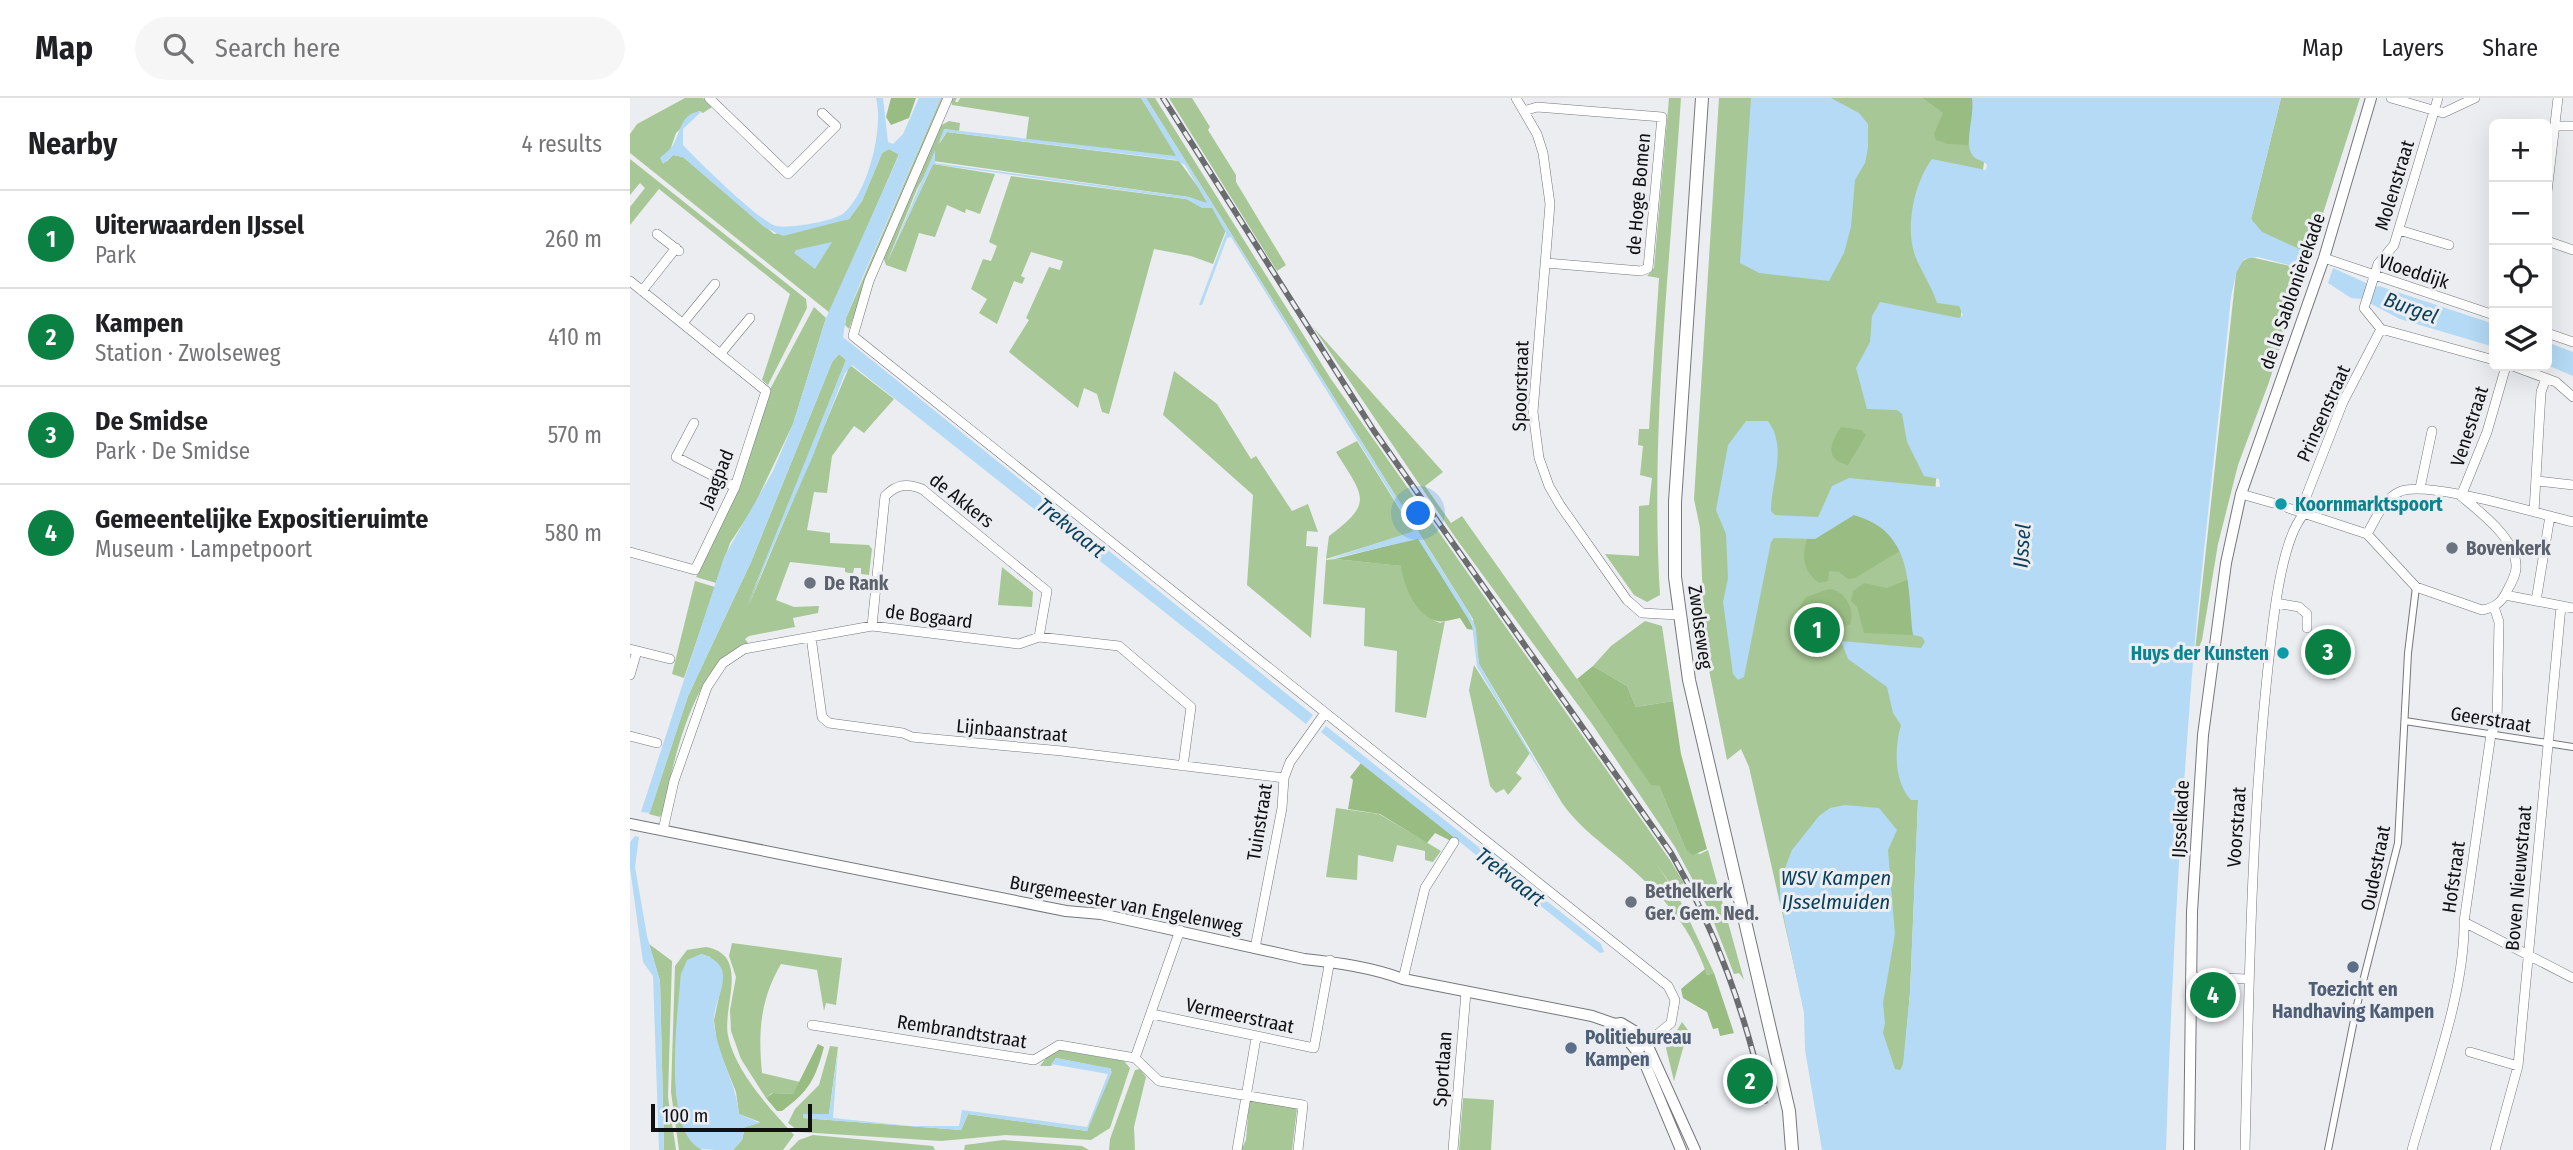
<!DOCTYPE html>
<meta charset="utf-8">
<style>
:root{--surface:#fff;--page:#f6f6f6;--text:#202124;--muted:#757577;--line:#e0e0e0;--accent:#0b8043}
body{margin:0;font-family:"Fira Sans Condensed",sans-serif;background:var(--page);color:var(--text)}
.controls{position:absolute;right:21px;top:21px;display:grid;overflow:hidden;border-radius:10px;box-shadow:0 7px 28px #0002}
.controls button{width:63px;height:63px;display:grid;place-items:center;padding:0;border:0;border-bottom:2px solid var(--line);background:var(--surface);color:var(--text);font:35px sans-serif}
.scale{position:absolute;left:21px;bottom:18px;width:161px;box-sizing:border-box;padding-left:7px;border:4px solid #101012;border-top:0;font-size:19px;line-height:24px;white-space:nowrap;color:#101012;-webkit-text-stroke:5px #ebedf1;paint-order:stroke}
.you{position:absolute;left:789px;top:416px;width:24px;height:24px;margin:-18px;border:5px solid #fff;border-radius:50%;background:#1a73e8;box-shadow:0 0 0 10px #1a73e833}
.badge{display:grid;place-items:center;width:46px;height:46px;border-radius:50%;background:var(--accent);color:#fff;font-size:23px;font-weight:700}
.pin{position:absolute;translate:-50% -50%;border:4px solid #fff;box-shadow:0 2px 7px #0006}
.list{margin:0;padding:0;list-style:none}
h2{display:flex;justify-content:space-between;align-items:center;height:91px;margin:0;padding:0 28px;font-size:30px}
h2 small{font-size:23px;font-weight:400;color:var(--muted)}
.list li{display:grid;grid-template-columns:46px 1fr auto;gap:21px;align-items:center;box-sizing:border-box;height:98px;padding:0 28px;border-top:2px solid var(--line)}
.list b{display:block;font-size:26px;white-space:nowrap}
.list p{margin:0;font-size:23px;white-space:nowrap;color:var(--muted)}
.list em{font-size:23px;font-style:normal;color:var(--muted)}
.icon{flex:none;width:38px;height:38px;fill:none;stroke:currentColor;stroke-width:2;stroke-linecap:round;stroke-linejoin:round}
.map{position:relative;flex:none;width:1943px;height:1052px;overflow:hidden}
header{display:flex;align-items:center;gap:42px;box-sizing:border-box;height:98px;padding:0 35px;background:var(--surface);border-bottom:2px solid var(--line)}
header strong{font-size:33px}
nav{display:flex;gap:38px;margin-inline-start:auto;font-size:24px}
.search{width:490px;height:63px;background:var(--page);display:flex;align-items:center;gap:18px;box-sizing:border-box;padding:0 24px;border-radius:38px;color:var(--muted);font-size:26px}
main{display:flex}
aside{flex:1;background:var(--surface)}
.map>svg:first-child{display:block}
.green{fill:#a8c796}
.forest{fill:#98bc81}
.water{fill:#b4daf5}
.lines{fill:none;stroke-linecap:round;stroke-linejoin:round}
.pedestrian-casing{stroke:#75777b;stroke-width:8}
.minor-casing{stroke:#75777b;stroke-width:10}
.tertiary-casing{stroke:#75777b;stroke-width:12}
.secondary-casing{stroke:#75777b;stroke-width:14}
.pedestrian{stroke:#fff;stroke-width:6}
.minor{stroke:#fff;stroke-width:9}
.tertiary{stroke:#fff;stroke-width:10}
.secondary{stroke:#fff;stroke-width:12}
.rail-casing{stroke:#6b6c6f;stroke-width:6}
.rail{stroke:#ebedf1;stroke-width:3.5;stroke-dasharray:10;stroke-linecap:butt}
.culture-dot{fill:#0f9aa8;stroke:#ebedf1;stroke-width:2.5}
.worship-dot{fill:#6b7280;stroke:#ebedf1;stroke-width:2.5}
.service-dot{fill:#5c6f8a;stroke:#ebedf1;stroke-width:2.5}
.labels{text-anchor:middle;stroke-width:6;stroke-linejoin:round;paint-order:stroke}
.street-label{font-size:19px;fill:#101012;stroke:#ebedf1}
.culture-label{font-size:19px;font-weight:bold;fill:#0d838f;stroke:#ebedf1;text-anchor:start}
.worship-label{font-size:19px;font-weight:bold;fill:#5b616d;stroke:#ebedf1;text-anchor:start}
.service-label{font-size:19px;font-weight:bold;fill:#4e5e75;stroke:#ebedf1}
.water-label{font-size:21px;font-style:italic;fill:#093f5c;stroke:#ebedf1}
</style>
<header>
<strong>Map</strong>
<div class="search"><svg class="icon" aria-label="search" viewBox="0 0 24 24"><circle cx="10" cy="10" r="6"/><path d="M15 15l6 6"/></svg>Search here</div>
<nav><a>Map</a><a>Layers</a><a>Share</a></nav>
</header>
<main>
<aside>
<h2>Nearby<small>4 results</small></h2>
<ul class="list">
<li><span class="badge">1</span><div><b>Uiterwaarden IJssel</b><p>Park</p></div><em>260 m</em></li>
<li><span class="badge">2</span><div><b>Kampen</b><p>Station · Zwolseweg</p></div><em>410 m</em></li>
<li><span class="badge">3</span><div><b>De Smidse</b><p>Park · De Smidse</p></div><em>570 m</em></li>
<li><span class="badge">4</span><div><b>Gemeentelijke Expositieruimte</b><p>Museum · Lampetpoort</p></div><em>580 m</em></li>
</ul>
</aside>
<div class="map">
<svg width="1943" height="1052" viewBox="0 0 1943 1052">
<rect width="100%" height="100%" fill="#ebedf1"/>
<path class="green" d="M55,0h18l9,9 -9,6 -4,-2 -23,22 -10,29 7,-7 10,2 91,77 75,-15 13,-18 20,-48 7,-4 10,5 -69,159 -200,-160v-19l7,-10z
M311,0h5l-79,182 -18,49 -4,-4 1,-7z
M321,0h6l-2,4h3l2,-4h181l36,56 -2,3 -149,-17 3,-23 -77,-12z
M516,0h9l176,281 339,481 14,23 -10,6 -19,-27 23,34 36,77 -7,2c-19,-56 -51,-86 -95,-123 -18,-15 -36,-29 -50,-49l-83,-139 -6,-45z
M539,0h23l18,29 -2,3 28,45v7l50,83 -9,6z
M1039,0h12c-11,165 -31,332 -21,497l-13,7 -13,-7 -29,-41 34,2v-50l10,-1 3,-27 -12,-3 3,-29 -5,-1 1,-16h10l10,-151 -12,-2 7,-8z
M1089,0h286l-21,65 -48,317 -11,158 -15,355 -14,157 -76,-30 -14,-102 -57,-251 -8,-18 -14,11 -22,-110 -5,-122 -6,-29z
M1651,0h79l-91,284 -31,83 -20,79 -16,96 -8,20 42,-387 5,-11 9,-5 49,11 7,-15 -45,-21 -10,-13z
M319,23l11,2 -1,9 -14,-3 -6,15 8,-12 232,29 30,41 -5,2 -15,-7 -256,-36 -16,28 -30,73 46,-98 62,10 -15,40 -14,-5 -1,4 -18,-8 -12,32 -16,-4 -13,39 -20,-7 -3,-9 57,-130z
M0,61l176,140 1,9 -39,77 -6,-5 28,-86 -131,-105 -29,36v-18l15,-19 -5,-5 -10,12z
M381,78l175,23 26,8 14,23 -13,34 -22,-8 -37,-7 -45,165 -7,-2 -5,-18 -13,-6 -6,20 -69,-56 20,-32 -3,-2 23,-51 11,3 3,-9 -32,-9 -10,24 4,2 -3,6 -8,-3 -17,43 -18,-11 8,-14 -16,-10 12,-30 8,2 6,-15 -8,-4z
M184,209l12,11 -33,106 -40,84 -23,35 -14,40 -20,-6 42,-88 30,-96z
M683,229l130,145 -18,14 26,37 11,-7 189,268 8,2 27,64 14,4 8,-4 36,130 -5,-7 -5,1 -25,-64 -34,-63 -83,-123 -137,-187z
M209,256l7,6 -98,247 102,-242 44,34 -30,34 -10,-7 -22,30 -5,37 -13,-1 -7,38 23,3v10l39,2 3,4 -3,26 -8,-1v-6h-7l-1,6 -8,-2v-4l-55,-6 -14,38 18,7 25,-1 -1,7 -25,5 2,9 -46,9 -4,3 3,4c-55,21 -74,116 -85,168l-3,6 -11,-3 39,-118 63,-134 81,-200z
M544,273l43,33 34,55 5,-3 36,55 16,-7 10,28 -11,-1 -1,15 12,1 -7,91 -64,-53 6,-90 -90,-80z
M727,343l57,91 -88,27 3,-23c46,-34 34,-40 7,-84z
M705,461l67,7c2,24 15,47 38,57l5,-2 -19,97 -31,-6 2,-61 -33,-5 1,-38 -42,-4 3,-44z
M372,469l31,25 -1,15 -34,-2z
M65,483l20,6 -31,91 -12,-4z
M1015,523l17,5 11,75 -37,6 -9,-21 -34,-20 18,-20z
M1689,541l22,4 -6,37 -17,-3 2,-13 -4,-2z
M844,567l56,88 -14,20 6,5 -14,17 -4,-6 -8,4 -6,-7 -21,-96z
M706,710l43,6 62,37 -8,11 -8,-2v-9l-28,-6 -4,17 -35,-7 -1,25 -31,-3z
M102,845l110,15 -6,47 -10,-2 -2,8 -7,-41 -36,-6c-21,36 -23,68 -19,109l38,9 -7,12 -21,-1 -6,5 -25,-39 -10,-28 -1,-21 6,-33 -7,-21z
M19,846l23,17 -4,136 8,53h-12l-4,-169z
M76,849c45,8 16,59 22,89 8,37 41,71 66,99l-11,15h-50l9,-10 3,-13 15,-5 -21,-8 -3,-22 -19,-47 -3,-25 8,-37 -12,-26 -9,-3 -20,20 -5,120 21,52 5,4h-23l-8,-58 4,-126 12,-16z
M1052,924l6,8 -14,51 -8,-33z
M200,948l8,1 -9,67 -26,4 158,12 7,-16 119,17 24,-62 -55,-11 -5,8h-11l6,-8 13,-8 65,11 6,7 -20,60 -19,12 -85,-5 -65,6 -141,-9 -12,-9 7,-14 24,-24z
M510,971l6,8 -12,50 1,23h-26l1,-11 25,-69z
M833,1000l31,2 -3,50h-32z
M623,1002l44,8 -5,42h-51l5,-10 3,-37z
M183,1037l120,11 2,4h-146l10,-10z
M373,1042l79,6 7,4h-125l1,-5z"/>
<path class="forest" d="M261,0h25l-7,20 -18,7 -5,-8z
M1293,0h49l2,19 -6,28 -20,-1 -12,-4 -2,-6 9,-21z
M1211,329l20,3 5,5 -18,30c-24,-5 -18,-22 -7,-38z
M1224,417l28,11 18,25 -45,27 -7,1 -9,-7 -10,-1 -1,10 -9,2c-15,-11 -18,-26 -12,-44h8z
M788,440l49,78 7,14 -7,-1 -7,-11c-7,1 -16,5 -23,3 -21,-5 -34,-36 -36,-55l-66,-7z
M1279,481l4,56 -49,-2 -7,-26 -6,-6 2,-10 11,-8 23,5z
M1199,491c16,1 27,21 21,35l-13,6 -18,-11 -19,2 -5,-7 11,-17z
M963,568l34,20 9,21 37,-6 8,53 26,95 -14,6 -7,-5 -27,-64 -8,-1 -74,-106z
M731,665l93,74 -3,4 -16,-8 -8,10 -47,-29 -32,-5 5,-29 -3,-3z
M1075,871l2,6 7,-2 20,60 -14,3 -2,-8 -5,1 -6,-17 -24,-14 -2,-9z
M188,946l6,3c-9,33 -15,44 -42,64h-5l-11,-13 7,-5 20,1z"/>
<path class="water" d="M246,0h7l5,44 5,2 10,-10 16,-36h22l-80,183 -15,37 -3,19 470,378 -7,9 -454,-359 -7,8 -33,85 -66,150 100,-248 -7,-6 -7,8 -81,200 -63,134 -38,117 -9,-1 83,-255 49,-86 20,-47 33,-106 73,-163 -10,-6 -7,4 -20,48 -13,18 -66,17 -19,-9 -81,-70 -10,-2 -10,9 -3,-6c4,-4 10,-8 13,-13 9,-15 7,-32 29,-34l-19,18v16c14,15 77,77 93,81 12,3 59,-5 68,-13 24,-21 40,-85 32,-115z
M511,0h5l323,515 7,15 3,36 81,140 -83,-137 -5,-42 -54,-86 -92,21 88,-29 -183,-294 -4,1 -25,67h-3l27,-72 -14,-25h-10l-16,-9 -253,-35 -46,98 48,-112v13l254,34 18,6 -22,-38 -9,-5 -229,-28 -9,12 6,-15 232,27z
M1121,0h80l28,15 9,11v24l-3,15 -10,17 -4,47 -7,26 -15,28 -70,-8 -19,-10z
M1342,0h309l-30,121 11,13 44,20 -6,16 -42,-11 -14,2 -8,14 -5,24c-12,122 -27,243 -38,365 -13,163 -22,325 -27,488h-344l-17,-100 -1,-37 -24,-114v-18l12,-31 27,-34 11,-8 15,-3 34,3 18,22 -9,20 7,84 -12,69 2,20 -2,10 12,36 5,1 3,-6 7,-71 8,-193h-7c-17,-18 -17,-52 -10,-75l-8,-12 -6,-26 -39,-28 -7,-18 80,7 4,-6 -3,-5 -9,-2c-6,-51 1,-103 -59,-120l-39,24 -41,-1 -3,4 -27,135 -6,3 -5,-6 -10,-72 5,-24 -2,-44 -10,-24 12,-65 18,-24h22c20,27 3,61 3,90l4,4 43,2 14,-31 17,-8 91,9 -1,-8 -15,-3 -17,-34 -5,-28 -5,-4 -30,-1 -11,-41 14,-26 2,-26 8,-14 79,16 4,-3 -4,-9 -22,-3c-5,-16 -15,-30 -21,-45 -12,-29 -2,-75 16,-99l54,11 1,-5c-4,-5 -11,-5 -14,-9 -10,-12 2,-40 -1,-58z
M202,144l-17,27 -21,-16 2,-3z
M1703,170l42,19 4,-1 115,38v23l-94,-28 -38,-20 -11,-1 -23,-15z
M1917,244l26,10v24l-26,-11z
M696,628l275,218 3,8 -4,1 -279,-221z
M5,738l4,1 -4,30 12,69 13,45 4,169h-5l-6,-174 -10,-14 -13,-94v-26z
M71,856c9,3 17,6 21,16 5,17 -10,36 -8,54 4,32 22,58 25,90l21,9 -15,4 -3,13 -9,10c-9,0 -24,0 -32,-1 -40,-18 -23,-139 -20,-175l6,-14z
M208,952l-5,68 77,8h49l3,-16 125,17 21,-53 -57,-10 5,-6 53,10 3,4 -25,59 -119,-17 -7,16 -158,-12v-4h26z"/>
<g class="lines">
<defs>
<path id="pedestrian" d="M1775,623l168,26
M1698,1052l29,-145 41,-162 10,-190 8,-66"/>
<path id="minor" d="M79,0l79,76 48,-48 -14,-13
M318,0l-79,183 -16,55 815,650 7,14 -4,23 -29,24
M886,0l21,36 6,19 7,51 -17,208 6,46 10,28 11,19 67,95 15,13 37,2
M1761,0l52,15 32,-15
M1808,0l-44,147 -16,19 -14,44 17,21 113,31
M894,13l13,-4 125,10 -14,151 -7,3 -95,-8
M1925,28h18
M1917,94l11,-94
M1769,132l50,15
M27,136l22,17
M1917,143l26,9
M1694,160l170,57
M0,183l136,110 -31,96 -40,83 -65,-18
M12,193l34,-43
M53,225l32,-39
M1917,235l26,9
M91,255l29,-35
M1883,268l43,16 17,15
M64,325l-18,34 59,30
M1907,383l36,4
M1790,390l12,-57
M1611,396l32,9
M1831,398l26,-64 19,-66
M1658,410l79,26 49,53 66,23c13,-2 20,-8 25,-19 4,-8 10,-17 9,-26 -1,-27 -36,-53 -55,-69
M1904,414l7,-120 5,-14
M1674,416v-12l39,-100 38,-73
M1737,436c8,-13 16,-35 32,-42 26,-13 140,22 174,30
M1875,497l68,13
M1906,503l14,-85
M1646,505l23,4 8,7v14
M242,528l13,-130c12,-12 22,-13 37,-7l125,102 -8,46
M181,539l11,80 7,6 74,10 9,4 150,14 222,27
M0,551l40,10
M0,577l7,-24
M0,638l27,7
M33,732l11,-49 33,-94 16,-24 21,-14 128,-23 147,18 20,-7 80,9 72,61 -8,59
M1834,824l109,56
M625,850l27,-140 2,-30 6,-16 35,-49
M1561,879l57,2
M773,881l22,-91 29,-46
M522,916l162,34 16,-88
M182,927l222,35 25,-15 76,13
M1840,954l48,14
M505,960l24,23 144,24 -5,45
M505,960l45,-128
M607,1052l19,-112
M823,1052l13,-158
M1615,1052c4,-162 6,-322 23,-483 4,-37 12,-127 36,-153
M1782,1052c19,-69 53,-158 52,-228l27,-188 6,-11 2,-101 -5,-15
M1865,1052l23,-84 43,-460"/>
<path id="tertiary" d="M0,726l436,87 35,3 203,45c35,4 66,8 99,20l189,37 23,8 6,-1 15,9 11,12 48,106
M985,926l28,35 38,91
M1559,1052l3,-238 11,-177 23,-172 15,-69 83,-236 47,-160"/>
<path id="secondary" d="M1072,0l-27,404v75l14,103 100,431 3,39"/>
</defs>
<use href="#pedestrian" class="pedestrian-casing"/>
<use href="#minor" class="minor-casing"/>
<use href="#tertiary" class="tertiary-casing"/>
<use href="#secondary" class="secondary-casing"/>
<use href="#pedestrian" class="pedestrian"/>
<use href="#minor" class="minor"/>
<use href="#tertiary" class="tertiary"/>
<use href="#secondary" class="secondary"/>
<defs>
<path id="rail" d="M533,0l211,333 297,422c46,79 74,160 94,248"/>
</defs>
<use href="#rail" class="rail-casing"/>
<use href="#rail" class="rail"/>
</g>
<g class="culture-dot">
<circle cx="1651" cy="406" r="7"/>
<circle cx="1653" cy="555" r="7"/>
</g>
<g class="worship-dot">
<circle cx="1822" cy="450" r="7"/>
<circle cx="180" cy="485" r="7"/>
<circle cx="1001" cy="804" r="7"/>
</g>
<g class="service-dot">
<circle cx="1723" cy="869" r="7"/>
<circle cx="941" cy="950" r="7"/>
</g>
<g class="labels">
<g class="street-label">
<text transform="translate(1764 87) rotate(-73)" y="7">Molenstraat</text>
<text transform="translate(1008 96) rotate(-85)" y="7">de Hoge Bomen</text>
<text transform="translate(1784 173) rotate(18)" y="7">Vloeddijk</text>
<text transform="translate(1662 193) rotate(-71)" y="7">de la Sablonièrekade</text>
<text transform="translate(890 288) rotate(-88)" y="7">Spoorstraat</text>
<text transform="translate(1693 315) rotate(-66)" y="7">Prinsenstraat</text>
<text transform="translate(1839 328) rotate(-72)" y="7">Venestraat</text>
<text transform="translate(86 381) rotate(-68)" y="7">Jaagpad</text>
<text transform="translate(332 402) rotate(38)" y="7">de Akkers</text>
<text transform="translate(299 518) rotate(7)" y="7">de Bogaard</text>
<text transform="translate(1071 529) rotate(82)" y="7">Zwolseweg</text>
<text transform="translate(1861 621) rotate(9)" y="7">Geerstraat</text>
<text transform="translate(382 632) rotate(5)" y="7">Lijnbaanstraat</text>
<text transform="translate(1550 721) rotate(-87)" y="7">IJsselkade</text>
<text transform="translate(629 724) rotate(-81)" y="7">Tuinstraat</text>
<text transform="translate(1606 729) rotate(-86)" y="7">Voorstraat</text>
<text transform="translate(1745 770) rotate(-79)" y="7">Oudestraat</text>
<text transform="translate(1823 779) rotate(-82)" y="7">Hofstraat</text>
<text transform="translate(1888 780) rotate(-85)" y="7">Boven Nieuwstraat</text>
<text transform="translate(496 806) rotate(11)" y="7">Burgemeester van Engelenweg</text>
<text transform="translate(610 917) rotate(12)" y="7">Vermeerstraat</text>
<text transform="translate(332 933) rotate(9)" y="7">Rembrandtstraat</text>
<text transform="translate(812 971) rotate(-86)" y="7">Sportlaan</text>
</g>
<g class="culture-label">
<text x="1665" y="413">Koornmarktspoort</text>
<text x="1639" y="562" text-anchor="end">Huys der Kunsten</text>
</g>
<g class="worship-label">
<text x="1836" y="457">Bovenkerk</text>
<text x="194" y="492">De Rank</text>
<text x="1015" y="800">Bethelkerk<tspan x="1015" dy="22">Ger. Gem. Ned.</tspan></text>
</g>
<g class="service-label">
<text x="1723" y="898">Toezicht en<tspan x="1723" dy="22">Handhaving Kampen</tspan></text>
<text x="955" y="946" text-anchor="start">Politiebureau<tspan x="955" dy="22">Kampen</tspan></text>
</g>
<g class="water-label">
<text transform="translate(1781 210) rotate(20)" y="7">Burgel</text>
<text transform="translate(441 430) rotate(39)" y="7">Trekvaart</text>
<text transform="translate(1392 448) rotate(-86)" y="7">IJssel</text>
<text transform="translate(880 779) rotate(38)" y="7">Trekvaart</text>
<text x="1206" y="787">WSV Kampen<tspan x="1206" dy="24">IJsselmuiden</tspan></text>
</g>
</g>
</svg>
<div class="controls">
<button>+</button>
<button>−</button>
<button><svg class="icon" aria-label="locate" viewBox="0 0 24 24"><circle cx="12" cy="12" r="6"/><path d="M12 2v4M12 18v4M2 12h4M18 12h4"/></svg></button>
<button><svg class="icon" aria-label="layers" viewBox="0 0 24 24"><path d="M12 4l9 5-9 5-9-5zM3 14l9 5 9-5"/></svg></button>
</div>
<div class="scale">100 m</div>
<div class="you"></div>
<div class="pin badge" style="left:1187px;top:532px">1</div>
<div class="pin badge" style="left:1120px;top:983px">2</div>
<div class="pin badge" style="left:1698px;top:554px">3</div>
<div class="pin badge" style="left:1583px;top:897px">4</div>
</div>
</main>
